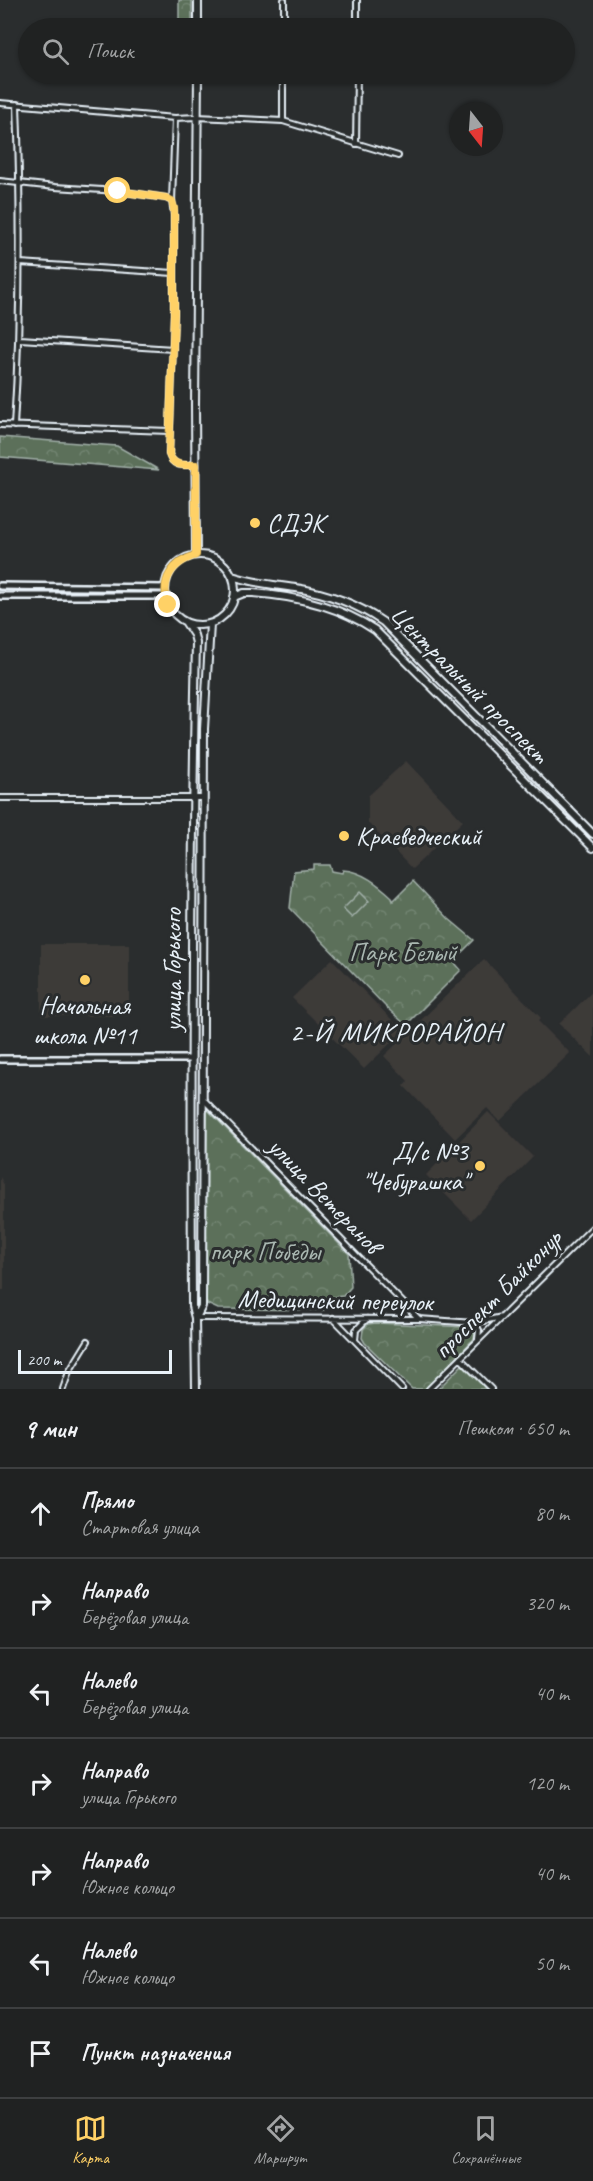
<!DOCTYPE html>
<html lang="ru">
<meta charset="utf-8">
<style>
:root{--surface:#202222;--page:#2d2f2f;--text:#f1f3f6;--muted:#a2a4a5;--line:#3d3f40;--accent:#ffd166}
body{margin:0;font-family:Caveat,sans-serif;background:var(--page);color:var(--text)}
.compass{position:absolute;left:449px;top:102px;width:54px;height:54px;border-radius:50%;background:var(--surface);box-shadow:0 2px 4px #0004;rotate:163deg}
.scale{position:absolute;left:18px;bottom:15px;width:154px;box-sizing:border-box;padding-left:6px;border:3px solid #e8f1f8;border-top:0;font-size:16px;line-height:21px;white-space:nowrap;color:#e8f1f8;-webkit-text-stroke:4px #2a2d2e;paint-order:stroke}
.stop{position:absolute;width:18px;height:18px;margin:-14px;border:4px solid #ffd166;border-radius:50%;background:#fff}
.stop.end{background:#ffd166;border-color:#fff;box-shadow:0 2px 6px #0008}
.list{margin:0;padding:0;list-style:none}
h2{display:flex;justify-content:space-between;align-items:center;height:78px;margin:0;padding:0 24px;font-size:26px}
h2 small{font-size:20px;font-weight:400;color:var(--muted)}
.list li{display:grid;grid-template-columns:39px 1fr auto;gap:18px;align-items:center;box-sizing:border-box;height:90px;padding:0 24px;border-top:2px solid var(--line)}
.list b{display:block;font-size:22px;white-space:nowrap}
.list p{margin:0;font-size:20px;white-space:nowrap;color:var(--muted)}
.list em{font-size:20px;font-style:normal;color:var(--muted)}
.icon{flex:none;width:33px;height:33px;fill:none;stroke:currentColor;stroke-width:2;stroke-linecap:round;stroke-linejoin:round}
.map{position:relative;flex:none;width:593px;height:1389px;overflow:hidden}
.search{position:absolute;background:var(--surface);box-shadow:0 2px 4px #0004;left:18px;right:18px;top:18px;height:66px;display:flex;align-items:center;gap:15px;box-sizing:border-box;padding:0 21px;border-radius:33px;color:var(--muted);font-size:22px}
.sheet{height:708px;background:var(--surface)}
nav{display:flex;justify-content:space-around;align-items:center;box-sizing:border-box;height:84px;border-top:2px solid var(--line);background:var(--surface);font-size:16px;color:var(--muted)}
nav a{display:grid;justify-items:center;gap:3px}
nav .on{color:var(--accent)}
.map>svg:first-child{display:block}
.built{fill:#3d3a39}
.forest{fill:url(#forest-crowns);stroke:#a2b0a9;stroke-width:1.5}
.pitch{fill:#5b705a;stroke:#a2b0a9;stroke-width:1.5}
.lines{fill:none;stroke-linecap:round;stroke-linejoin:round}
.minor-casing{stroke:#e8f1f8;stroke-width:8}
.tertiary-casing{stroke:#e8f1f8;stroke-width:10}
.secondary-casing{stroke:#e8f1f8;stroke-width:10}
.minor{stroke:#2a2d2e;stroke-width:4}
.tertiary{stroke:#2a2d2e;stroke-width:5}
.secondary{stroke:#2a2d2e;stroke-width:6}
.route{stroke:#ffd166;stroke-width:8}
.poi-dot{fill:#ffd166;stroke:#2a2d2e;stroke-width:2}
.labels{text-anchor:middle;stroke-width:6;stroke-linejoin:round;paint-order:stroke}
.poi-label{font-size:26px;fill:#e8f1f8;stroke:#2a2d2e;text-anchor:start}
.street-label{font-size:26px;fill:#e8f1f8;stroke:#2a2d2e}
.park-label{font-size:26px;fill:#a9b7b1;stroke:#2a2d2e}
.neighbourhood-label{font-size:27px;letter-spacing:1.5px;fill:#e8f1f8;stroke:#2a2d2e}
</style>
<div class="map">
<svg width="593" height="1389" viewBox="0 0 593 1389">
<defs>
<pattern id="forest-crowns" width="20" height="18" patternUnits="userSpaceOnUse" patternTransform="scale(1.5)"><rect width="20" height="18" fill="#5b705a"/><path d="M2 6a3 3 0 1 1 6 0M12 15a3 3 0 1 1 6 0" fill="none" stroke="#738572"/></pattern>
</defs>
<rect width="100%" height="100%" fill="#2a2d2e"/>
<filter id="ink" filterUnits="userSpaceOnUse"><feTurbulence type="fractalNoise" baseFrequency=".0167" numOctaves="2"/><feDisplacementMap in="SourceGraphic" scale="12" xChannelSelector="R" yChannelSelector="G"/><feConvolveMatrix kernelMatrix="1 2 1 2 8 2 1 2 1" color-interpolation-filters="sRGB"/></filter>
<g filter="url(#ink)">
<path class="built" d="M406,761l57,60 -51,48 -44,-46v-27z
M41,944h88v72h-88z
M332,959l71,72 -39,38 -72,-71z
M484,959l57,59 -3,3 32,32 -70,68 -13,-13 -32,31 -51,-53 4,-5 -24,-25z
M593,991v66l-34,-33z
M488,1112l45,45 -62,63 -45,-45z
M0,1177l4,8v105h-4z"/>
<path class="forest" d="M179,0h13v28h-13z
M0,437l117,9 42,24 -159,-13z
M314,865h16l2,6 10,2 1,-3c19,1 36,15 49,27l1,4 20,-20 36,38 25,21 -21,21 8,9 -55,55 -21,-19 -95,-98 4,-37 20,-2z
M207,1109l142,145 2,33 -8,9 -18,2 -1,12 -106,-1 -11,-5 -2,-6z
M376,1323l94,4c5,4 6,7 3,13l-48,49h-13l-47,-46 -3,-5 1,-9 5,-5z
M462,1365l24,24h-48z"/>
<path class="pitch" d="M360,892l9,9 -17,17 -9,-9z"/>
<g class="lines">
<defs>
<path id="minor" d="M284,28v-28
M357,28v-28
M0,103l175,15 22,-1 86,4 115,35
M175,118l-3,83 2,14v99l-5,140c4,13 14,11 26,11
M283,121v-47
M356,144l1,-70
M0,181l55,6 63,4 48,7 6,3
M20,263l154,10
M20,339l153,10
M0,425l169,6
M14,426c7,-108 7,-214 3,-322
M0,798h203
M203,1099l216,220
M195,1318l224,1 55,4 28,-6
M333,1318l69,71
M475,1324l4,6 -1,9
M355,1340l1,-10 11,-11
M461,1359l30,30
M63,1389l6,-17 19,-31
M429,1389l164,-162"/>
<path id="tertiary" d="M0,586l165,2
M0,596h165
M0,1059h191"/>
<path id="secondary" d="M198,28v-28
M196,554l-1,-149 3,-331
M165 590a35 35 0 1 1 70 0a35 35 0 1 1-70 0Z
M232,576c21,7 43,9 64,12 31,5 61,16 87,34l210,212
M234,597l10,-4h9c43,3 86,13 122,37l218,218
M186,623l8,12 2,8c-5,221 -5,442 -4,663l3,12 1,71
M196,1318l6,-12 2,-577 6,-105"/>
</defs>
<use href="#minor" class="minor-casing"/>
<use href="#tertiary" class="tertiary-casing"/>
<use href="#secondary" class="secondary-casing"/>
<use href="#minor" class="minor"/>
<use href="#tertiary" class="tertiary"/>
<use href="#secondary" class="secondary"/>
</g>
</g>
<g class="lines" filter="url(#ink)">
<path class="route" d="M118,191l48,7 6,3 2,7v106l-5,140c4,13 15,11 27,11v90c-24,8 -36,24 -28,50"/>
</g>
<g class="poi-dot">
<circle cx="255" cy="523" r="6"/>
<circle cx="344" cy="836" r="6"/>
<circle cx="85" cy="980" r="6"/>
<circle cx="480" cy="1166" r="6"/>
</g>
<g class="labels">
<g class="poi-label">
<text x="267" y="532">СДЭК</text>
<text x="356" y="845">Краеведческий</text>
<text x="85" y="1014" text-anchor="middle">Начальная<tspan x="85" dy="30">школа №11</tspan></text>
<text x="468" y="1160" text-anchor="end">Д/c №3<tspan x="468" dy="30">"Чебурашка"</tspan></text>
</g>
<g class="street-label">
<text transform="translate(470 684) rotate(45)" y="9">Центральный проспект</text>
<text transform="translate(172 970) rotate(-90)" y="9">улица Горького</text>
<text transform="translate(325 1195) rotate(46)" y="9">улица Ветеранов</text>
<text transform="translate(497 1294) rotate(-45)" y="9">проспект Байконур</text>
<text transform="translate(335 1300) rotate(1)" y="9">Медицинский переулок</text>
</g>
<g class="park-label">
<text x="403" y="961">Парк Белый</text>
<text x="265" y="1260">парк Победы</text>
</g>
<g class="neighbourhood-label">
<text x="396" y="1041">2-Й МИКРОРАЙОН</text>
</g>
</g>
</svg>
<svg class="compass" viewBox="-18 -18 36 36"><path d="M0-13l5 13h-10z" fill="#e53935"/><path d="M0 13l5-13h-10z" fill="#a2a4a5"/></svg>
<div class="scale">200 m</div>
<div class="stop" style="left:118px;top:191px"></div>
<div class="stop end" style="left:168px;top:605px"></div>
<div class="search"><svg class="icon" aria-label="search" viewBox="0 0 24 24"><circle cx="10" cy="10" r="6"/><path d="M15 15l6 6"/></svg>Поиск</div>
</div>
<section class="sheet">
<h2>9 мин<small>Пешком · 650 m</small></h2>
<ul class="list">
<li><svg class="icon" aria-label="ahead" viewBox="0 0 24 24"><path d="M12 20V5M6 11l6-6 6 6"/></svg><div><b>Прямо</b><p>Стартовая улица</p></div><em>80 m</em></li>
<li><svg class="icon" aria-label="right" viewBox="0 0 24 24"><path d="M7 20v-9h11M14 6l5 5-5 5"/></svg><div><b>Направо</b><p>Берёзовая улица</p></div><em>320 m</em></li>
<li><svg class="icon" aria-label="left" viewBox="0 0 24 24"><path d="M17 20v-9H6M10 6l-5 5 5 5"/></svg><div><b>Налево</b><p>Берёзовая улица</p></div><em>40 m</em></li>
<li><svg class="icon" aria-label="right" viewBox="0 0 24 24"><path d="M7 20v-9h11M14 6l5 5-5 5"/></svg><div><b>Направо</b><p>улица Горького</p></div><em>120 m</em></li>
<li><svg class="icon" aria-label="right" viewBox="0 0 24 24"><path d="M7 20v-9h11M14 6l5 5-5 5"/></svg><div><b>Направо</b><p>Южное кольцо</p></div><em>40 m</em></li>
<li><svg class="icon" aria-label="left" viewBox="0 0 24 24"><path d="M17 20v-9H6M10 6l-5 5 5 5"/></svg><div><b>Налево</b><p>Южное кольцо</p></div><em>50 m</em></li>
<li><svg class="icon" aria-label="arrive" viewBox="0 0 24 24"><path d="M6 21V4h12l-3 4 3 4H6"/></svg><div><b>Пункт назначения</b></div></li>
</ul>
</section>
<nav>
<a class="on"><svg class="icon" aria-label="map" viewBox="0 0 24 24"><path d="M3 6l6-2 6 2 6-2v14l-6 2-6-2-6 2zM9 4v14M15 6v14"/></svg>Карта</a>
<a><svg class="icon" aria-label="directions" viewBox="0 0 24 24"><path d="M12 3l9 9-9 9-9-9zM9 14v-3h6M13 9l2 2-2 2"/></svg>Маршрут</a>
<a><svg class="icon" aria-label="saved" viewBox="0 0 24 24"><path d="M7 4h10v16l-5-4-5 4z"/></svg>Сохранённые</a>
</nav>
